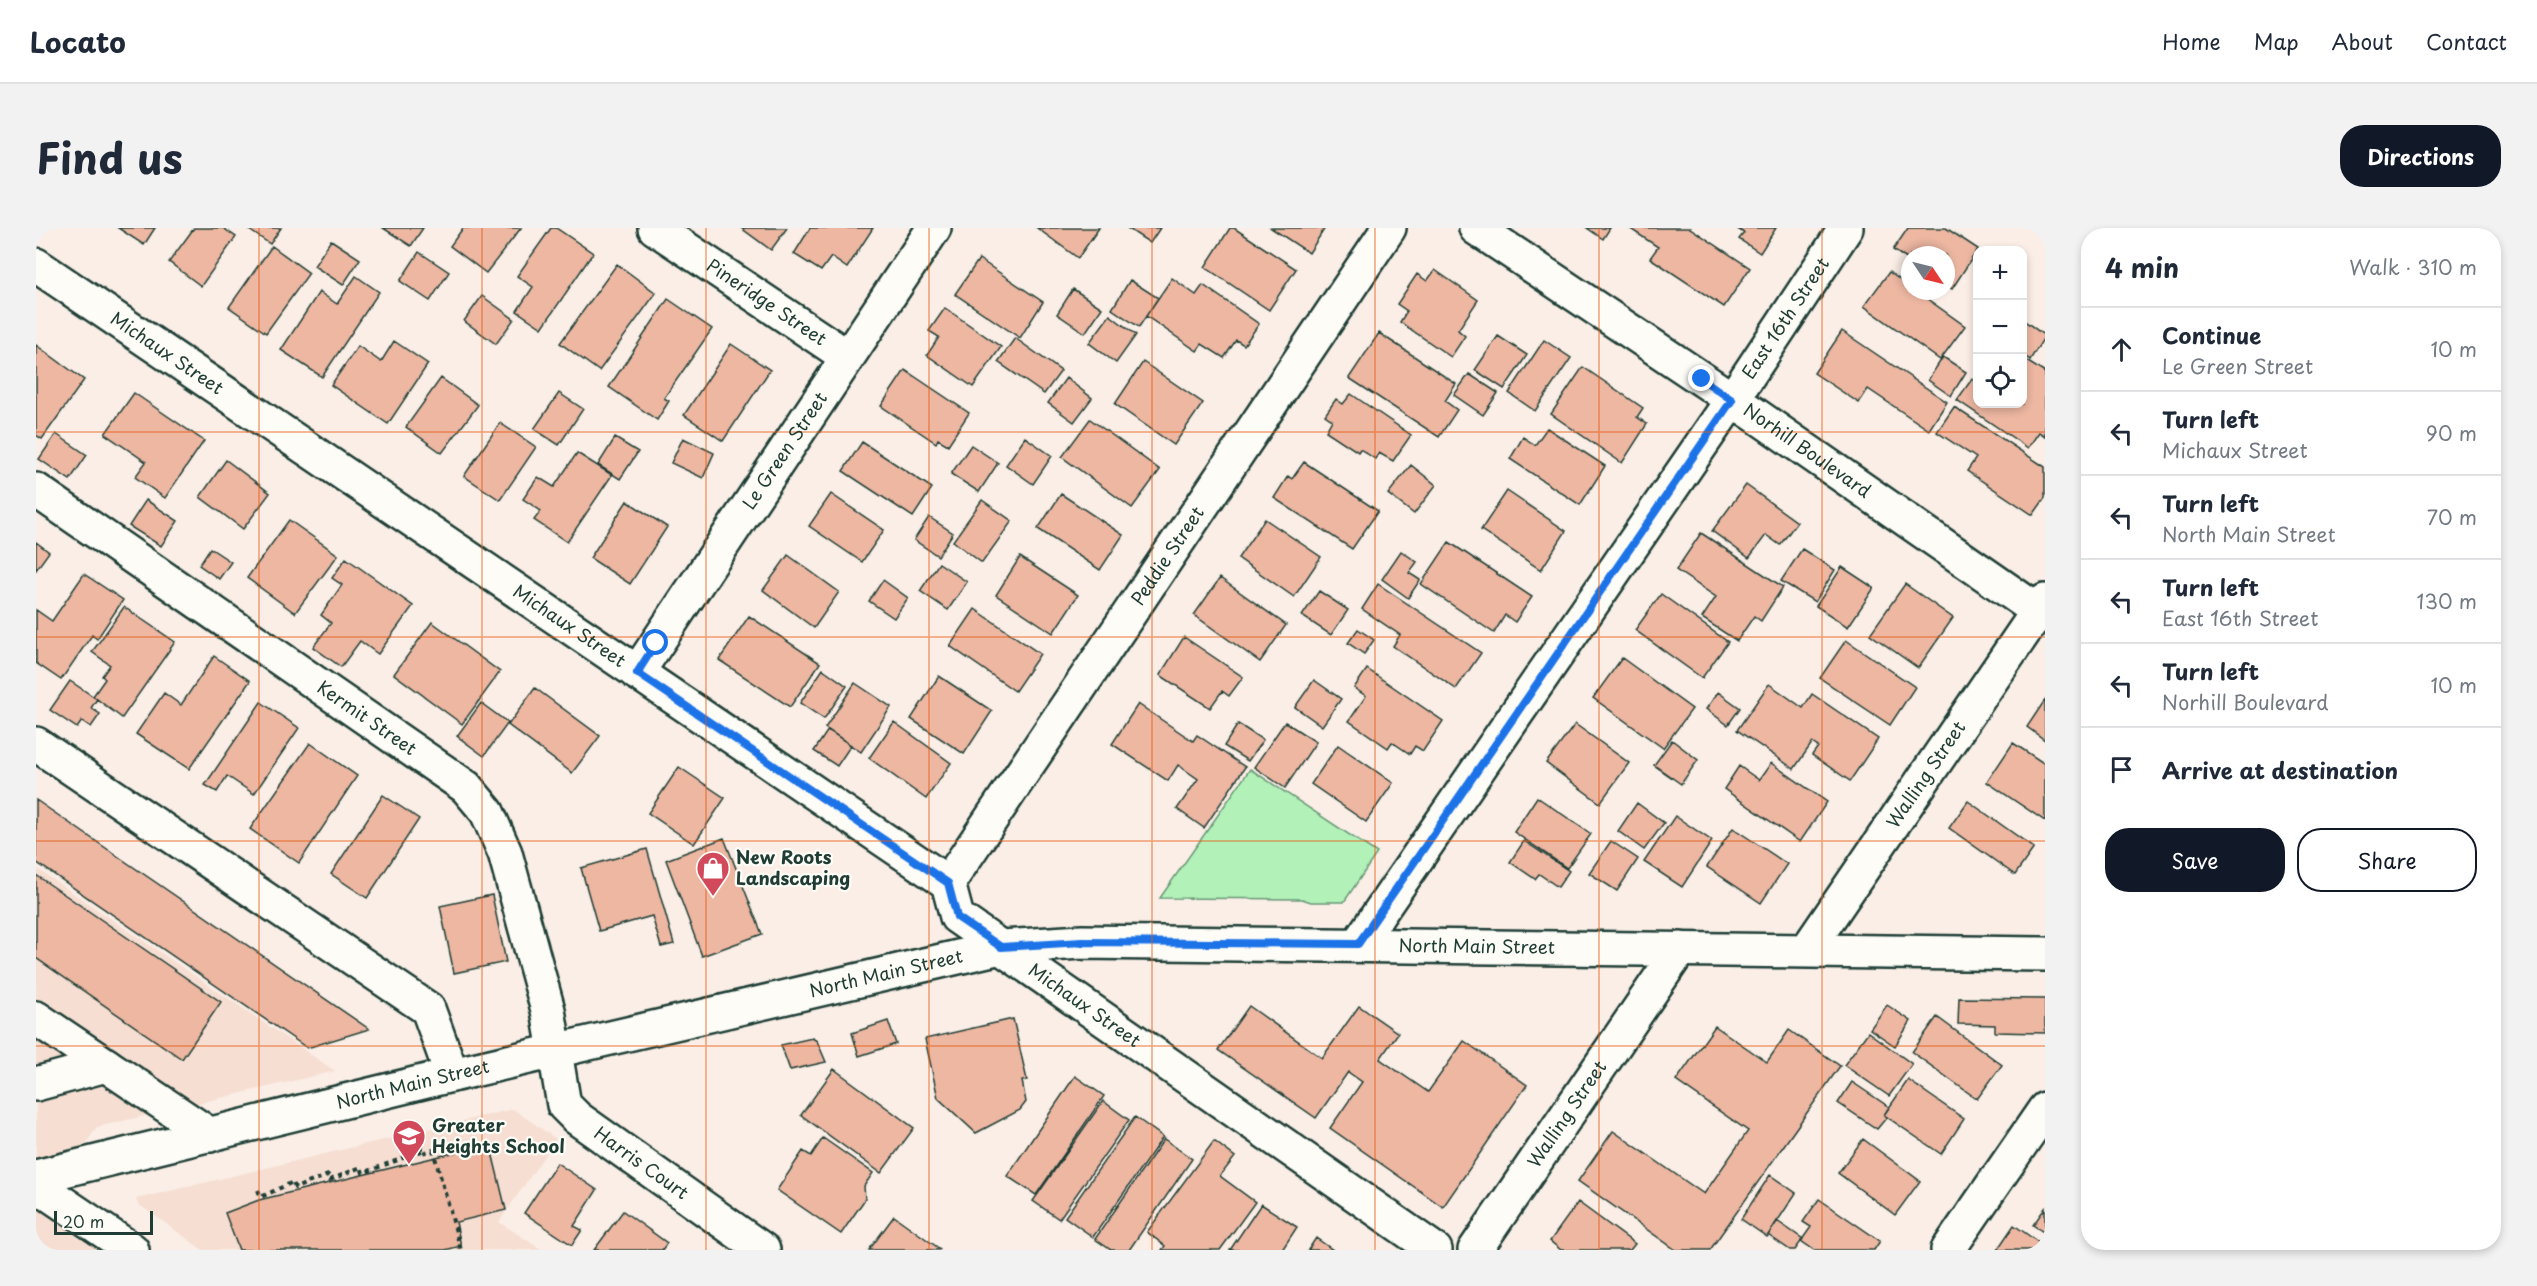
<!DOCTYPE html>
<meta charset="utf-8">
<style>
:root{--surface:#fff;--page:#f2f2f3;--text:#1f2937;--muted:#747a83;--line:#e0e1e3;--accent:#111827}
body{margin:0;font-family:"Playpen Sans",sans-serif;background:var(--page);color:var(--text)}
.controls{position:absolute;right:18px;top:18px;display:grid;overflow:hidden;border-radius:12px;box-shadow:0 3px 9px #0003}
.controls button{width:54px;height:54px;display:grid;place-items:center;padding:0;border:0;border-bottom:2px solid var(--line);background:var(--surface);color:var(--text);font:30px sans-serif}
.compass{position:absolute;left:1865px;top:18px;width:54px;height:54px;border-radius:50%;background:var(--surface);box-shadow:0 3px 9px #0003;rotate:125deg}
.scale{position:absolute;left:18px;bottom:15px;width:99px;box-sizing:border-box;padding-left:6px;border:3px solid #1f3d34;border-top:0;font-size:16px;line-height:21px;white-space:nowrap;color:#1f3d34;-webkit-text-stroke:4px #fdfcf7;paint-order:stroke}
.stop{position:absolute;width:18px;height:18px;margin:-14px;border:4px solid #1a73e8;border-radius:50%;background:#fff}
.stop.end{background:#1a73e8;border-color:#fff;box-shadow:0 2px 6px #0008}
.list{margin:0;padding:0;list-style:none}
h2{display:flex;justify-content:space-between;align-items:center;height:78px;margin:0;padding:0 24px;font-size:26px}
h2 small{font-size:20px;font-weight:400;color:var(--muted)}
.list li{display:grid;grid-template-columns:39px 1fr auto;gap:18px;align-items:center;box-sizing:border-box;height:84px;padding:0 24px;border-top:2px solid var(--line)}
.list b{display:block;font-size:22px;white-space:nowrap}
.list p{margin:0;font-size:20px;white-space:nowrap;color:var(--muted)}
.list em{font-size:20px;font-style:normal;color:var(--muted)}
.actions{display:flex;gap:12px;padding:18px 24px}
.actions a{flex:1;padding:14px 0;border:2px solid var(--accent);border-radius:24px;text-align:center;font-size:21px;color:var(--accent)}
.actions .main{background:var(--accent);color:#fff}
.icon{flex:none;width:33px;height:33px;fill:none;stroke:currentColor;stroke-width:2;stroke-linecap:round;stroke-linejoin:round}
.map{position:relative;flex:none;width:2009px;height:1022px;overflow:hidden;border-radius:24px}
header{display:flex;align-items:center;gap:36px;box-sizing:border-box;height:84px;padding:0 30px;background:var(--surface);border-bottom:2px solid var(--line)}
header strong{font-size:28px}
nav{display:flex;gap:33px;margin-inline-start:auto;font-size:21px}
.intro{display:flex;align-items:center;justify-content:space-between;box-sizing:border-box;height:144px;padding:0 36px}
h1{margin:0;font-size:42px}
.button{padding:15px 27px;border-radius:24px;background:var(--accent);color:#fff;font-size:21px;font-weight:700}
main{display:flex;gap:36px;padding:0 36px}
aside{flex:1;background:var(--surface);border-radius:24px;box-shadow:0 3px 9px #0003}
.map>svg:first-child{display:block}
.built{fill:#f6ded2}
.green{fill:#b2f1b8;stroke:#689776;stroke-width:1.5}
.building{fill:#edb7a2;stroke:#1f3d34;stroke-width:1.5}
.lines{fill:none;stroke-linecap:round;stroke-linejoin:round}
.minor-casing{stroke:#1f3d34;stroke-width:38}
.major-casing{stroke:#1f3d34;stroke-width:38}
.path{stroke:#1f3d34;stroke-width:4;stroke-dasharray:4.5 4.5;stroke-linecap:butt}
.minor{stroke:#fdfcf7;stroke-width:33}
.major{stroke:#fdfcf7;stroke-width:33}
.route{stroke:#1a73e8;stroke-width:8}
.grid{fill:none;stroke:#e8590c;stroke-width:1.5;stroke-opacity:0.55}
.labels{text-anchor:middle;stroke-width:4.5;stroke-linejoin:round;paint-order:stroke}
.street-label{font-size:18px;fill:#1f3d34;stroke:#fdfcf7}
.poi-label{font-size:18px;font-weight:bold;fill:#1f3d34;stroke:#fdfcf7;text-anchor:start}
</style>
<header>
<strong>Locato</strong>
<nav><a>Home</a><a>Map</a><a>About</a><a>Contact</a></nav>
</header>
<div class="intro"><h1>Find us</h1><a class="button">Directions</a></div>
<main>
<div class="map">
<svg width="2009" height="1022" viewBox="0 0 2009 1022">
<rect width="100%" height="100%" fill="#faeee6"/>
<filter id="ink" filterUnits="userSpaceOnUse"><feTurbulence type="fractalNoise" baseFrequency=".0167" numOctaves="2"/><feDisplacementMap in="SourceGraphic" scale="12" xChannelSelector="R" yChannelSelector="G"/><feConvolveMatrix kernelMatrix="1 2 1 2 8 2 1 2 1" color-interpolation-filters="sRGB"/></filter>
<g filter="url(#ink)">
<path class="built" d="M0,640l299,203 -238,56 -53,78 65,45h-73z
M477,881l43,30 -57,83 43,28h-339l-65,-46 -2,-5z"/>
<path class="green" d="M1214,541l127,84 -33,49h-33l-9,-3 -142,-1z"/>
<path class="building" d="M82,0h37l-11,17z
M158,0h29l13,9 -35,49 -32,-24z
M215,0h30l-11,16 -21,-14z
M347,0h40l-12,18z
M427,0h58l-35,45 -36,-27z
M515,0h5l37,25 -51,75 -25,-17 16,-24 -16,-11z
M705,0h46l-16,22z
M774,0h63l-26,40 -16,-11 -10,14 -27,-17z
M1001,0h62l-21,30z
M1091,0h33l-10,15z
M1194,0h4l62,41 -27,41 -64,-43z
M1235,0h54l-16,25z
M1551,0h23l-7,11z
M1593,0h61l60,40 -26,39 -74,-49 8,-11z
M1700,0h40l-16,25 -21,-14 5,-6z
M1872,0h38l32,21 -26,40 -6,-4v-30h-36v6l-17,-11z
M295,12l29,19 -17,26 -29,-19z
M236,18l37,27 -43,60 -37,-26z
M383,24l30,20 -19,29 -30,-20z
M943,31l64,43 -23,36 -65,-44z
M581,36l39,29 -57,78 -39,-28z
M1399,42l43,30 -20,30 7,6 -14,21 -51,-35 7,-11 -10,-7 20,-30 10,7z
M1853,44l21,15v4h6l49,35 -25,34 -76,-54z
M320,48l23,16 -57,85 -41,-27 38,-58 18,12z
M1136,50l24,17 7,-10 56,39 -15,21 -8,-5 -12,18 -22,-14 -5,7 -51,-35z
M1094,52l28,18 -19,29 -27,-18z
M1037,61l29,19 -17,25 -28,-19z
M446,68l32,23 -18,25 -32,-23z
M632,71l44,30 -48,69 5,3 -12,19 -48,-33z
M909,80l56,39 -28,40 -46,-32 12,-18 -10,-6z
M1074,87l26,20 -20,28 -27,-20z
M1986,91l23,17 -15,24 -8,-6z
M1806,103l105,71 -18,28 -61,-41 -9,14 -45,-30z
M1343,105l77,51 -11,17 12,9 -18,27 -90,-59z
M1462,108l29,19 -23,34 -29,-19z
M979,110l46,33 -17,23 -46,-32z
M1508,112l27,18 -36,53 -26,-18z
M358,113l34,23 -40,60 -57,-39 27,-39 23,16z
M695,116l39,26 -47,71 -39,-26z
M0,117l48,35 -42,59 -6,-4z
M1907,129l23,15 -15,24 -23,-16z
M1986,130l23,15v63l-6,-4 -11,16 -71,-48 15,-21 6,4v21h44z
M1107,134l60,41 -29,42 -59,-41z
M1547,139l60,41 -6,9 10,7 -25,39 -71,-49z
M869,142l64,43 -21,32 -10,-6 -2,4 -55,-37z
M1433,146l29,19 -15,22 -29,-20z
M405,150l37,27 -36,48 -36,-26z
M1030,150l26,20 -18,24 -26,-19z
M98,165l70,48 -39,57 -30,-21 11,-15 -41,-28z
M523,165l24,16 -24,36 -25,-16z
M1315,166l60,41 -18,26 -14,-8 -4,6 -15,-10 -2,3 -32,-21 6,-11 -7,-5 11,-16 7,5z
M1918,179l91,60v31l-12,17 -66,-44 9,-13 -39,-26z
M1054,191l70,51 -28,38 -70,-51z
M464,195l36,24 -36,53 -36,-24z
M1511,200l58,38 -25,39 -70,-46 13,-22 12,8z
M20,206l31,21 -17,25 -31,-21z
M989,209l27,19 -19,28 -27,-19z
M579,210l23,14 -18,27 -22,-14z
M647,210l31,15 -11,25 -32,-15z
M826,214l70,46 -19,29 -70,-46z
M935,217l27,18 -19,29 -28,-18z
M541,225l35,22 -45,67 -33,-22 7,-9 -18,-12 15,-22 16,10z
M190,232l44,33 -27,36 -43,-32z
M1268,234l74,49 -26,38 -78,-51 14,-22 4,3z
M1375,237l25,20 -22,29 -26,-20z
M1710,257l51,37 -17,23 -14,-10 -17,23 -37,-27z
M1471,263l59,40 -25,39 -60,-40z
M795,266l53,36 -22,32 -53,-36z
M1025,266l62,41 -23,35 -62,-41z
M110,272l32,21 -17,25 -32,-20z
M946,272l30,21 -30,42 -29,-22z
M591,273l40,26 -37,57 -40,-26z
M893,289l24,16 -15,23 -24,-16z
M1229,291l56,38 -27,40 -56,-39z
M253,292l49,35 -43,58 -48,-35z
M1665,305l82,54 -22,34 -7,-5 -17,25 -35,-23 14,-21 -40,-27z
M0,314l13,10 -13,18z
M1413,314l83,55 -17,25 -10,-7 -11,18 -73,-49z
M174,320l21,14 -12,17 -20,-14z
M1766,321l33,21 -20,32 -34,-21z
M1365,323l16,11 -8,11 11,7 -12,18 -26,-19z
M752,327l51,37 -25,36 -51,-38z
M984,329l58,38 -25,38 -57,-38z
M310,330l67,48 -35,48 -18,-13 -19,26 -28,-20 18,-24 -10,-8 21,-30 -10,-7z
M903,335l28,19 -19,28 -28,-19z
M1806,339l32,21 -26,39 -32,-21z
M48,346l39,26 -26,39 -5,-4 -31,45 -25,-17v-53l16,11z
M1184,350l66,47 -26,37 -66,-47z
M847,352l25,18 -14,20 -25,-17z
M1342,356l103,69 -25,36 -63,-43 7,-11 -38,-26z
M1869,356l48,34 -35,50 -48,-34z
M1283,363l29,19 -17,25 -29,-19z
M1625,366l67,48 -26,36 -67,-48z
M88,379l51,35 -53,76 -29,-22 12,-17 -3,-3 8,-11 -18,-13z
M939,381l65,45 -25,37 -65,-45z
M713,388l71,47 -30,44 -71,-47z
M396,394l68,50 -38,52 -68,-50z
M1322,401l16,11 -10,14 -16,-11z
M1148,409l59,40 -14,19 -7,-5 -12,17 -50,-33z
M1810,412l69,47 -25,38 -70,-47z
M178,428l36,25 -61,88 -53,-35 28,-41 17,12z
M1586,430l70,51 -29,39 -70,-50z
M787,441l24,17 -23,33 -24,-16z
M1331,441l76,52 -20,30 -8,-5 -5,8 -18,-12 -4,6 -39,-27 17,-25 -12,-8z
M903,448l53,35 -28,43 -53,-35z
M1278,452l27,19 -19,27 -27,-19z
M34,453l27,18 -6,9 9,6 -9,13 -9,-6 -5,7 -27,-18z
M819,455l36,24 -30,45 -36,-24z
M1733,456l34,24 9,-14 66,45 -28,42 -38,-26 6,-8 -6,-4 -18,26 -57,-39z
M499,460l65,48 -28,37 -64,-48z
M1682,464l22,16 -12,17 -22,-16z
M2009,472v40l-18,-13z
M225,474l38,26 -45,66 -27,-18 -10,16 -12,-7z
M445,475l27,20 -24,33 -27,-20z
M1102,476l55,37 4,-6 48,32 -41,61 -27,-19 21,-30 -20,-14 -10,16 -56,-37z
M858,494l57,41 -25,36 -57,-41z
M1249,494l31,20 -31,46 -31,-21z
M1202,496l25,16 -15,21 -24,-15z
M1539,496l54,39 -29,40 -54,-40z
M792,502l23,15 -14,21 -23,-15z
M1636,512l26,20 -17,24 -27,-19z
M274,515l47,33 -58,87 -49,-34z
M1977,515l32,21v57l-58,-39z
M1302,517l55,38 -27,39 -55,-38z
M1735,535l56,39 -27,40 -76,-53 15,-23 20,14z
M643,539l46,31 -31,46 -46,-31z
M347,567l36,24 -52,79 -36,-24z
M1501,569l54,37 -24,34 -53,-36z
M0,572l333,229 -62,19 -271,-186z
M1932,573l66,47 -19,27 -66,-47z
M1601,575l27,20 -20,27 -26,-19z
M1639,588l37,25 -30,46 -38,-25z
M1697,600l54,36 -26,39 -54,-36z
M688,610l38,96 -60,22 -36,-96z
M1488,613l45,30 -11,16 -19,-13 -4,5 -25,-17z
M1575,613l27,18 -21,32 -28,-18z
M611,621l27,95 -13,3 -9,-31 -53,15 -18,-63z
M0,647l185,127 -39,57 -146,-101z
M456,667l14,67 -52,11 -14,-67z
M1923,770l86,1v34l-50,-1v-7l-37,-1z
M1851,777l24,16 -16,25 -25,-17z
M1213,778l73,52 37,-52 39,27 -18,26 48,33 36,-51 63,44 -84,122 -113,-79 32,-46 -14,-10 -32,46 -98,-68z
M1901,789l65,48 -25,34 -65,-47z
M977,791l14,61 -5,1 4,21 -6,8 -44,23 -38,-35 -13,-59z
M852,793l8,23 -37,12 -7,-23z
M1679,798l52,36 22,-32 51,36 -130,184h-34l-98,-69 35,-50 91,63 44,-63 -72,-50z
M1832,804l44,32 -23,32 -45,-31z
M776,810l5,3 9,21 -36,8 -9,-25z
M798,841l80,59 -33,45 -80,-58z
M1039,848l29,20 -68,99 -29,-19z
M1872,852l56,39 -23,35 -57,-39z
M1816,854l37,25 -5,8 3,2 -10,12 -39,-26z
M1067,873l26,19 -70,99 -26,-18z
M1099,889l28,20 -70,100 -28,-20z
M787,910l50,35 -9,13 1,13 -24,35 -64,-44 26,-39 8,5z
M1128,911l28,20 -63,91h-18l-16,-11z
M1827,911l57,42 -25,34 -57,-42z
M1178,913l21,16 -15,19 35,26 -35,48h-58l3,-4 -18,-14z
M454,916l16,66 -50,12 5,24 -16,4h-206l-14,-37 34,-13z
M521,935l40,27 -23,36 8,4 -10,15 -48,-32z
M1734,947l26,18 -29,44 -26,-18z
M1783,971l61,42 -6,9h-60l-13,-9 10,-14 -8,-5z
M1542,974l57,42 -5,6h-69l-11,-9z
M1225,976l36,23 -15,23h-52z
M2009,980v25l-12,-8z
M587,983l44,32 -5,7h-68z
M858,988l46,33 -1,1h-70z
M1741,993l26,18 -8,11h-5l-22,-15z
M1978,997l31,22v3h-48z
M1280,1010l17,12h-25z"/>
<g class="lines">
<defs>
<g id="minor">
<path id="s1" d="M619,0l191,128"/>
<path id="s2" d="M1440,0l278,186 291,202"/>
<path id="s3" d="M0,37l912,618 9,34 478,333"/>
<path id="s4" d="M0,262l430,297 21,25 18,41 43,157 16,95 13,13 186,132"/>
<path id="s5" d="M601,445l297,-445"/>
<path d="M0,516l392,265 24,66"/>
<path id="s6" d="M912,655l441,-655"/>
<path id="s7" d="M1322,716l374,-544 114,-172"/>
<path id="s8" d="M1771,722l238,-349"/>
<path d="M0,790l174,117"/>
<path d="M0,856l70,-19"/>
<path d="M0,957l96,65"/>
<path id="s9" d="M1439,1022l205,-301"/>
<path d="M1912,1022l97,-141"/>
</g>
<g id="major">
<path id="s10" d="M0,949l403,-99 562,-131 81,-5 963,12"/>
</g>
</defs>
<use href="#minor" class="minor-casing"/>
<use href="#major" class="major-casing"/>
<path class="path" d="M380,900l6,25 11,-3 28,100
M222,962l3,7 32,-15 2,6 33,-13 2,5 31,-13 2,6 59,-22"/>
<use href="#minor" class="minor"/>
<use href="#major" class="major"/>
</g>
</g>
<g class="lines" filter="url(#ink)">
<path class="route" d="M620,415l-19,30 311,210 9,34 44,30 81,-5 276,2 374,-544 -30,-21"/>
</g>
<path class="grid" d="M223,0v1022M446,0v1022M670,0v1022M893,0v1022M1116,0v1022M1339,0v1022M1563,0v1022M1786,0v1022M0,204h2009M0,409h2009M0,613h2009M0,818h2009"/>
<defs>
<symbol id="shop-pin" viewBox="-11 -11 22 30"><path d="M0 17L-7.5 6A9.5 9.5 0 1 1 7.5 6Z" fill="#d1495b" stroke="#fdfcf7"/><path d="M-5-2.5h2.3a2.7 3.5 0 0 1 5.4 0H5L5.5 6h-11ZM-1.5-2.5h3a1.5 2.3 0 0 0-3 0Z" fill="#fff"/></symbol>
<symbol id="school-pin" viewBox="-11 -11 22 30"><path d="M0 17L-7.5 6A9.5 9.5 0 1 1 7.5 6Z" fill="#d1495b" stroke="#fdfcf7"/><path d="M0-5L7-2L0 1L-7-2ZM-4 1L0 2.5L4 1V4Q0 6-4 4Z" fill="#fff"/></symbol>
</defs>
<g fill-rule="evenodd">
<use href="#shop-pin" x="658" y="621" width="38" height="52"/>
<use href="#school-pin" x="354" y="889" width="38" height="52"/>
</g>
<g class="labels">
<g class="street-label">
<text dy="6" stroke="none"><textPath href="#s1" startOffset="134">Pineridge Street</textPath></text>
<text dy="6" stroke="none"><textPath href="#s7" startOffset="758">East 16th Street</textPath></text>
<text dy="6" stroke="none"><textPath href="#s3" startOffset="158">Michaux Street</textPath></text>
<text dy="6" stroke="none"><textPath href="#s5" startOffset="267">Le Green Street</textPath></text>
<text dy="6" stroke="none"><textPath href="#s2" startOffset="399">Norhill Boulevard</textPath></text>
<text dy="6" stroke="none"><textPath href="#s6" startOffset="394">Peddie Street</textPath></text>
<text dy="6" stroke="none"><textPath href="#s3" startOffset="644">Michaux Street</textPath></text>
<text dy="6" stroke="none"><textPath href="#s4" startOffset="402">Kermit Street</textPath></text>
<text dy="6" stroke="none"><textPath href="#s8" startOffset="212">Walling Street</textPath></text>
<text dy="6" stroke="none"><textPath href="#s10" startOffset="1468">North Main Street</textPath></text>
<text dy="6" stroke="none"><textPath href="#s10" startOffset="874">North Main Street</textPath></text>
<text dy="6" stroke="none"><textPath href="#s3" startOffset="1292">Michaux Street</textPath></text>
<text dy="6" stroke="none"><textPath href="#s10" startOffset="388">North Main Street</textPath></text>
<text dy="6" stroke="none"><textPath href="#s9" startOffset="164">Walling Street</textPath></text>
<text dy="6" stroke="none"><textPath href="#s4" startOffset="956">Harris Court</textPath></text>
</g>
<g class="poi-label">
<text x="700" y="636">New Roots<tspan x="700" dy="21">Landscaping</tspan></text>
<text x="396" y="904">Greater<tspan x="396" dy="21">Heights School</tspan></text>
</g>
</g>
</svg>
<div class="controls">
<button>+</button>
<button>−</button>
<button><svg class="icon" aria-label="locate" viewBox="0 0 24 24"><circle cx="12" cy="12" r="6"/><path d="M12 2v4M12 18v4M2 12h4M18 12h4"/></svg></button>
</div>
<svg class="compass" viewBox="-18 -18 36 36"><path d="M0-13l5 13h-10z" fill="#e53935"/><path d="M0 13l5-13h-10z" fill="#747a83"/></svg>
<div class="scale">20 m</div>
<div class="stop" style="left:620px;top:415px"></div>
<div class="stop end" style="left:1666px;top:151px"></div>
</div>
<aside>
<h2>4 min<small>Walk · 310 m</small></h2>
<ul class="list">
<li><svg class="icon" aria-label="ahead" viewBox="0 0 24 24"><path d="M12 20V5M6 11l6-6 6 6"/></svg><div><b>Continue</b><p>Le Green Street</p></div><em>10 m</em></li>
<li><svg class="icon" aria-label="left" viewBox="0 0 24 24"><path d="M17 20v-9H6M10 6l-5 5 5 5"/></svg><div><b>Turn left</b><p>Michaux Street</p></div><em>90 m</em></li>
<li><svg class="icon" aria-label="left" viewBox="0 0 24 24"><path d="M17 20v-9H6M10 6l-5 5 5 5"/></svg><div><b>Turn left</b><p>North Main Street</p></div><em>70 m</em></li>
<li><svg class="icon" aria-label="left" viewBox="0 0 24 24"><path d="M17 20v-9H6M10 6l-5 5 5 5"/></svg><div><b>Turn left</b><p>East 16th Street</p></div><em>130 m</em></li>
<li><svg class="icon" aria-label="left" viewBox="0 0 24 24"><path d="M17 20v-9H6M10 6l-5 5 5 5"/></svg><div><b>Turn left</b><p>Norhill Boulevard</p></div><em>10 m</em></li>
<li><svg class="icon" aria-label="arrive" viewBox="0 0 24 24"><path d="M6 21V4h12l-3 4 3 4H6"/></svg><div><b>Arrive at destination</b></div></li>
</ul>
<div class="actions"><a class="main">Save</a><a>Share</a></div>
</aside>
</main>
